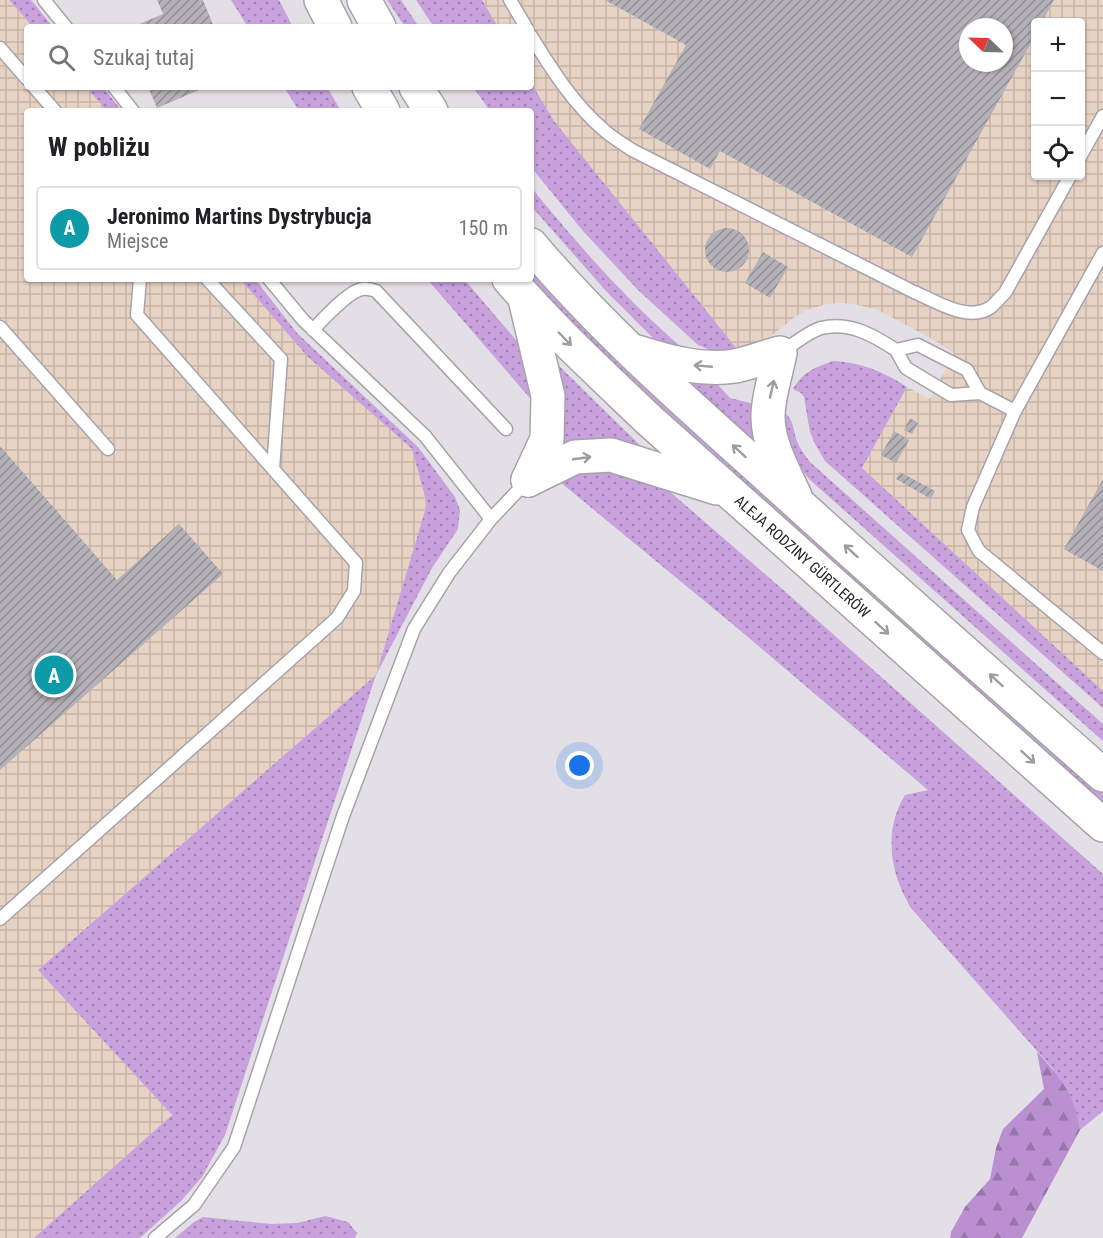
<!DOCTYPE html>
<html lang="pl">
<meta charset="utf-8">
<style>
:root{--surface:#fff;--page:#f6f6f6;--text:#202124;--muted:#757577;--line:#e0e0e0;--accent:#536308}
body{margin:0;font-family:"Roboto Condensed",sans-serif;background:var(--page);color:var(--text)}
.controls{position:absolute;right:18px;top:18px;display:grid;overflow:hidden;border-radius:6px;box-shadow:0 2px 4px #0004}
.controls button{width:54px;height:54px;display:grid;place-items:center;padding:0;border:0;border-bottom:2px solid var(--line);background:var(--surface);color:var(--text);font:30px sans-serif}
.compass{position:absolute;left:959px;top:18px;width:54px;height:54px;border-radius:50%;background:var(--surface);box-shadow:0 2px 4px #0004;rotate:293deg}
.you{position:absolute;left:580px;top:766px;width:21px;height:21px;margin:-15px;border:4px solid #fff;border-radius:50%;background:#1a73e8;box-shadow:0 0 0 9px #1a73e833}
.badge{display:grid;place-items:center;width:39px;height:39px;border-radius:50%;background:var(--accent);color:#fff;font-size:20px;font-weight:700}
.pin{position:absolute;translate:-50% -50%;border:3px solid #fff;box-shadow:0 2px 6px #0006}
.list{margin:0;padding:0;list-style:none}
h2{display:flex;justify-content:space-between;align-items:center;height:78px;margin:0;padding:0 24px;font-size:26px}
h2 small{font-size:20px;font-weight:400;color:var(--muted)}
.list li{display:grid;grid-template-columns:39px 1fr auto;gap:18px;align-items:center;box-sizing:border-box;height:84px;margin:0 12px 12px;padding:0 12px;border:2px solid var(--line);border-radius:6px}
.list b{display:block;font-size:22px;white-space:nowrap}
.list p{margin:0;font-size:20px;white-space:nowrap;color:var(--muted)}
.list em{font-size:20px;font-style:normal;color:var(--muted)}
.icon{flex:none;width:33px;height:33px;fill:none;stroke:currentColor;stroke-width:2;stroke-linecap:round;stroke-linejoin:round}
.map{position:relative;flex:none;width:1103px;height:1238px;overflow:hidden}
.search{position:absolute;background:var(--surface);box-shadow:0 2px 4px #0004;left:24px;top:24px;width:510px;height:66px;display:flex;align-items:center;gap:15px;box-sizing:border-box;padding:0 21px;border-radius:6px;color:var(--muted);font-size:22px}
.panel{position:absolute;background:var(--surface);box-shadow:0 2px 4px #0004;left:24px;top:108px;width:510px;height:174px;border-radius:6px}
.map>svg:first-child{display:block}
.industrial{fill:url(#industrial-grid);fill-rule:evenodd}
.grass{fill:url(#grass-dots)}
.forest{fill:url(#forest-firs)}
.building{fill:url(#building-hatch);fill-rule:evenodd}
.lines{fill:none;stroke-linecap:round;stroke-linejoin:round}
.lane-casing{stroke:#a7a3a9;stroke-width:15}
.secondary-casing{stroke:#a7a3a9;stroke-width:36}
.lane{stroke:#fff;stroke-width:12}
.secondary{stroke:#fff;stroke-width:33}
.oneway{stroke:#9d9c9e}
.labels{text-anchor:middle;stroke-width:6;stroke-linejoin:round;paint-order:stroke}
.street-label{font-size:15px;fill:#262427;stroke:#f0ecf3}
</style>
<div class="map">
<svg width="1103" height="1238" viewBox="0 0 1103 1238">
<defs>
<pattern id="industrial-grid" width="8" height="8" patternUnits="userSpaceOnUse" patternTransform="scale(1.5)"><rect width="8" height="8" fill="#e7d3c4"/><path d="M0 4h8M4 0v8" fill="none" stroke="#c6b5a8"/></pattern>
<pattern id="grass-dots" width="8" height="8" patternUnits="userSpaceOnUse" patternTransform="scale(1.5)"><rect width="8" height="8" fill="#c8a1dd"/><path d="M2 2h.1M6 6h.1" fill="none" stroke="#a283b3" stroke-width="1.8" stroke-linecap="round"/></pattern>
<pattern id="forest-firs" width="22" height="20" patternUnits="userSpaceOnUse" patternTransform="scale(1.5)"><rect width="22" height="20" fill="#bb90d1"/><path d="M5 1l3.5 6h-7zM16 11l3.5 6h-7z" fill="#9875aa"/></pattern>
<pattern id="building-hatch" width="6" height="6" patternUnits="userSpaceOnUse" patternTransform="scale(1.5)"><rect width="6" height="6" fill="#b4b1b8"/><path d="M-1 1l2-2M0 6l6-6M5 7l2-2" fill="none" stroke="#929096"/></pattern>
</defs>
<rect width="100%" height="100%" fill="#e3dfe6"/>
<path class="industrial" d="M0,0h9l24,27h-6v60h59l21,24h-80v168h213l68,78 104,92 15,55 -51,171 -338,295 134,145 -138,123h-34z
M482,0h621v691l-241,-223 45,-81 23,12 24,-46 -20,-13 -56,-30 -24,-6 -13,-1 -14,1 -17,5 -14,7 -32,26 -23,13 -188,-234 -22,-38v-56h-33zM1036,22h44v154h-44zM968,27h36v36h-36z"/>
<path class="grass" d="M9,0h22l22,27h-20z
M231,0h48l14,27h-45z
M387,0h14l18,27h-14z
M416,0h66l16,27h-64z
M531,83l23,38 187,233 -14,3 -29,-12 -60,-55 -55,-59 -52,-64v-56h-41l-17,-24h58z
M86,87h17l19,24h-15z
M284,87h43l14,24h-42z
M531,187c47,58 97,115 155,164l-25,-6 -11,-10 -44,-44 -75,-85z
M531,264l572,527v16l-292,-258 -245,-227 -35,-43z
M240,279h15l42,54 121,114 37,50 5,13 -2,19 -26,39 -56,107 -151,460 -23,42 -21,24 -41,37h-106l138,-123 -134,-145 338,-295 51,-171 -15,-55 -104,-92z
M427,279h37l58,68 13,57z
M551,358l102,100 -100,-1z
M833,361c28,1 51,11 74,26l-45,81 241,223v17l-278,-247 -10,-17 -5,-12 -6,-35 -3,-4 -8,-4c11,-18 21,-21 40,-28z
M673,369l38,8 19,21 28,7 5,48z
M783,412c11,6 10,18 14,29 3,8 8,15 13,21l293,262v17l-294,-262 -16,-20 -6,-10z
M586,466l68,12 126,109 323,287v237l-23,19 -7,-27 -21,-35 -142,-161c-3,-7 -8,-14 -10,-21 -12,-31 -12,-63 5,-91l23,-5 -192,-163 -182,-150z
M325,1216l23,6 9,11 -2,5h-180l19,-16 9,-5 68,7 26,-1z"/>
<path class="forest" d="M1037,1052c14,15 28,31 36,50 4,9 5,19 7,28l-58,108h-72l1,-6 14,-25 25,-28 6,-31 7,-19 41,-40z"/>
<path class="building" d="M157,0h46l11,27h-82l31,-13z
M605,0h449l-12,22h-6v12l-124,223 -192,-106 -10,18 -71,-40 47,-84zM968,27h36v36h-36z
M148,87h58l-49,21z
M705 250a22 22 0 1 1 44 0a22 22 0 1 1-44 0Z
M763,252l25,15 -18,31 -25,-15z
M910,418l8,5 -6,11 -8,-4z
M894,431l15,9 -13,23 -15,-8z
M0,446l117,134 62,-56 44,50 -223,196z
M900,472l35,19 -4,8 -35,-20z
M1103,479v92l-39,-22z"/>
<g class="lines">
<defs>
<path id="lane" d="M44,0l22,27
M510,0l16,27
M531,36c21,34 43,69 74,95 8,7 18,13 27,19l282,142c22,9 54,31 77,15 5,-4 9,-10 14,-14l65,-117
M0,48l27,31
M34,87l21,24
M114,87l19,24
M1080,157l23,-41
M140,279l-3,36 136,154
M269,279l34,41 122,116 66,83
M0,327l108,122
M313,330c9,-10 36,-39 49,-41 5,-1 9,0 14,2l130,138
M918,345l49,25 13,23 -29,2 -45,-27 -10,-18z
M781,353c11,-8 27,-21 40,-25 28,-7 52,7 75,22
M980,393l35,18 88,-158
M1015,411l-42,96 -5,23 11,21 124,102
M0,919l337,-301 17,-27 2,-28 -83,-94 8,-110 -74,-80
M155,1238l39,-33 40,-58 109,-331 71,-187 35,-56 42,-54 36,-38"/>
<g id="secondary">
<path d="M321,0l14,27"/>
<path d="M364,0l15,27"/>
<path d="M369,87l14,24"/>
<path d="M416,87l15,24"/>
<path d="M531,245c69,82 150,153 230,225 113,103 228,204 342,305"/>
<path id="s1" d="M509,279c43,50 92,95 139,140l455,406"/>
<path d="M525,299l23,97 -1,43 -19,41"/>
<path d="M637,352c31,10 64,19 98,14 15,-3 30,-9 45,-13 -4,21 -12,43 -12,64 0,27 16,55 27,79"/>
<path d="M528,480l47,-23 36,-2 106,33"/>
</g>
</defs>
<use href="#lane" class="lane-casing"/>
<use href="#secondary" class="secondary-casing"/>
<use href="#lane" class="lane"/>
<use href="#secondary" class="secondary"/>
</g>
<defs><path id="oneway-shaft" d="M-6 0H5M1.5-3L5.5 0L1.5 3" fill="none" stroke-width="1.6" stroke-linecap="round" stroke-linejoin="round" transform="scale(1.5)"/></defs>
<g class="oneway">
<use href="#oneway-shaft" transform="translate(565 339) rotate(46)"/>
<use href="#oneway-shaft" transform="translate(703 366) rotate(-175)"/>
<use href="#oneway-shaft" transform="translate(772 389) rotate(-77)"/>
<use href="#oneway-shaft" transform="translate(739 451) rotate(-138)"/>
<use href="#oneway-shaft" transform="translate(582 458) rotate(-8)"/>
<use href="#oneway-shaft" transform="translate(851 551) rotate(-138)"/>
<use href="#oneway-shaft" transform="translate(882 628) rotate(42)"/>
<use href="#oneway-shaft" transform="translate(996 680) rotate(-138)"/>
<use href="#oneway-shaft" transform="translate(1028 757) rotate(42)"/>
</g>
<g class="labels">
<g class="street-label">
<text dy="5" stroke="none"><textPath href="#s1" startOffset="404">ALEJA RODZINY GÜRTLERÓW</textPath></text>
</g>
</g>
</svg>
<div class="controls">
<button>+</button>
<button>−</button>
<button><svg class="icon" aria-label="locate" viewBox="0 0 24 24"><circle cx="12" cy="12" r="6"/><path d="M12 2v4M12 18v4M2 12h4M18 12h4"/></svg></button>
</div>
<svg class="compass" viewBox="-18 -18 36 36"><path d="M0-13l5 13h-10z" fill="#e53935"/><path d="M0 13l5-13h-10z" fill="#757577"/></svg>
<div class="you"></div>
<div class="pin badge" style="left:54px;top:675px;background:#0f9aa8">A</div>
<div class="search"><svg class="icon" aria-label="search" viewBox="0 0 24 24"><circle cx="10" cy="10" r="6"/><path d="M15 15l6 6"/></svg>Szukaj tutaj</div>
<section class="panel">
<h2>W pobliżu<small></small></h2>
<ul class="list">
<li><span class="badge" style="background:#0f9aa8">A</span><div><b>Jeronimo Martins Dystrybucja</b><p>Miejsce</p></div><em>150 m</em></li>
</ul>
</section>
</div>
